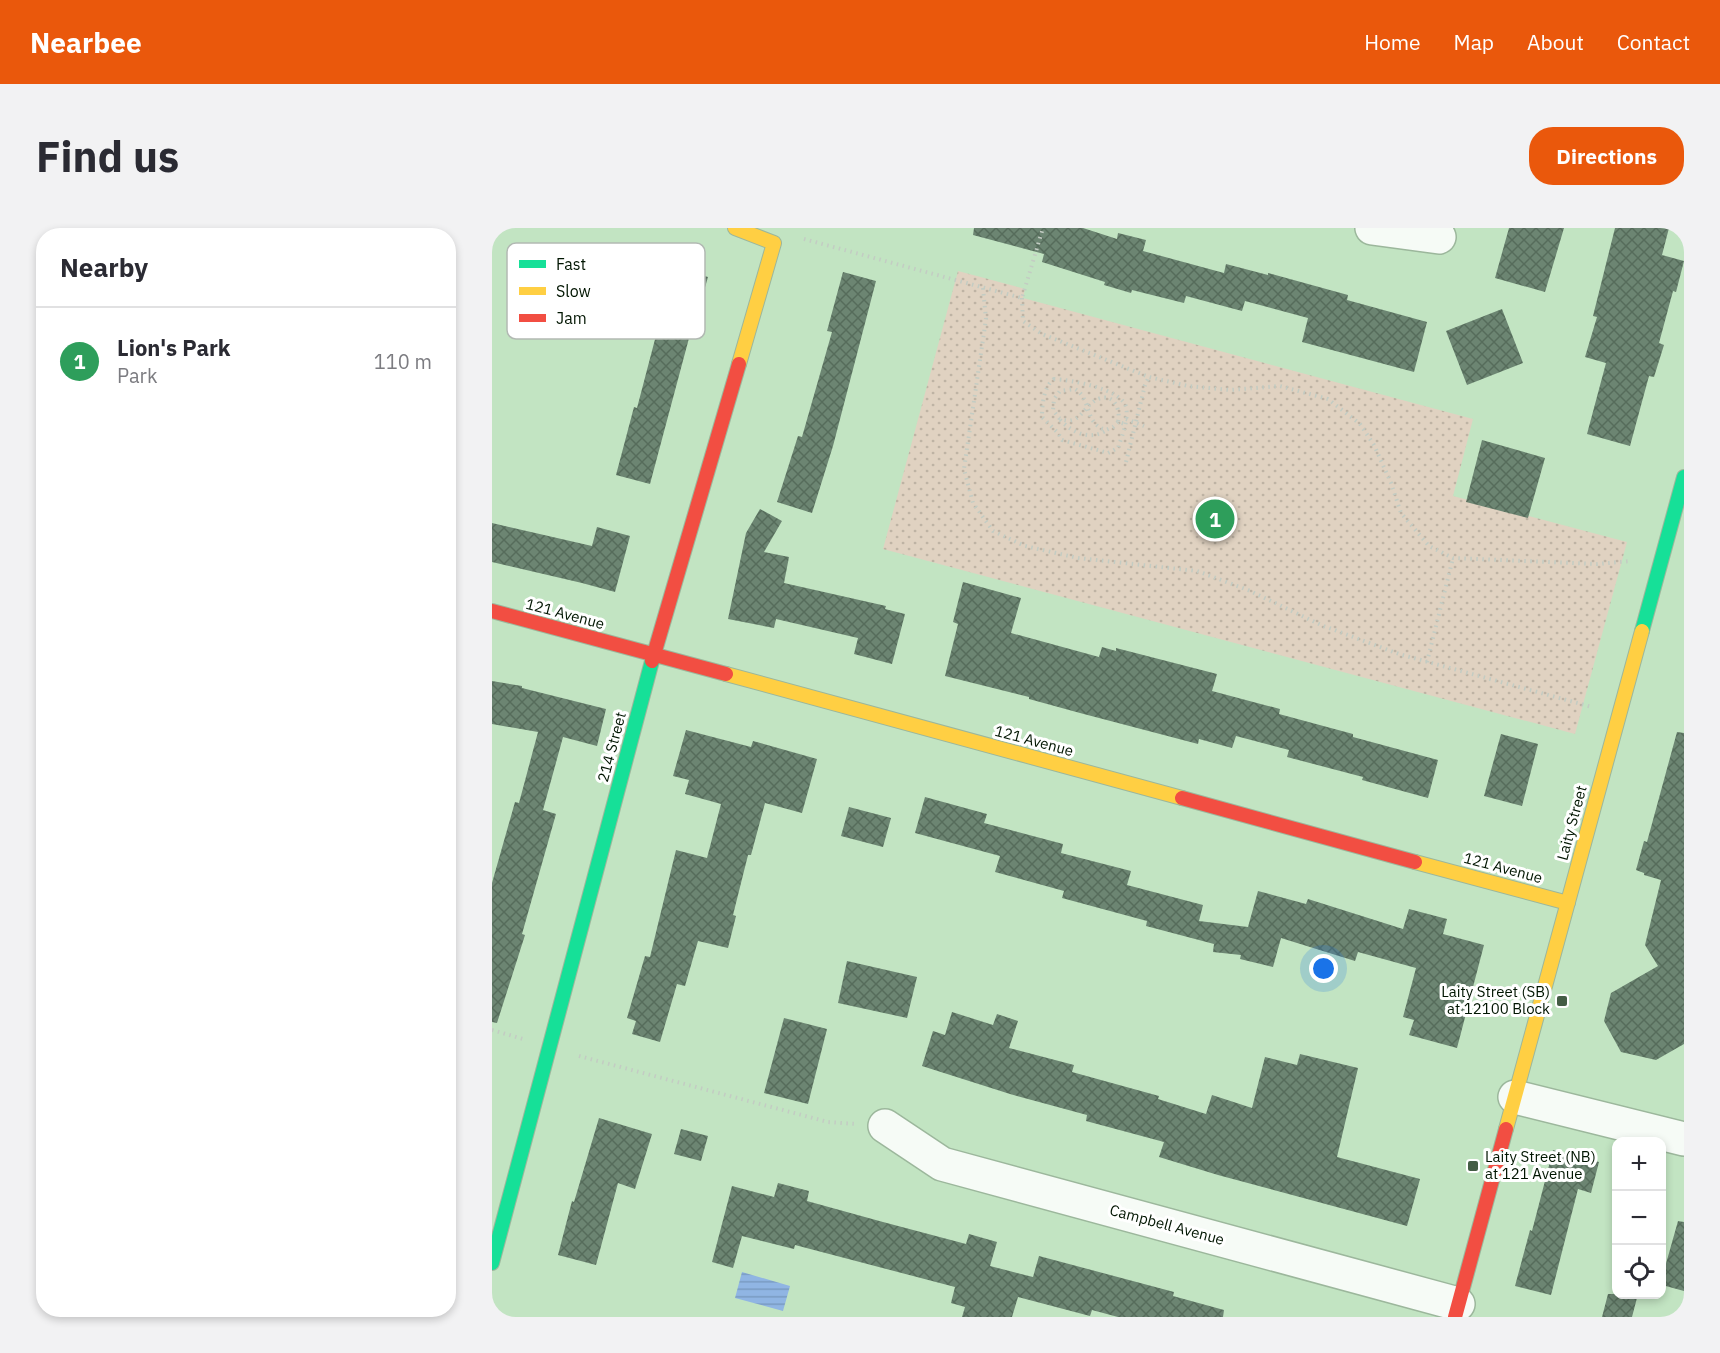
<!DOCTYPE html>
<meta charset="utf-8">
<style>
:root{--surface:#fff;--page:#f2f2f3;--text:#2b2b33;--muted:#7c7c81;--line:#e1e1e2;--accent:#ea580c}
body{margin:0;font-family:"IBM Plex Sans",sans-serif;background:var(--page);color:var(--text)}
.controls{position:absolute;right:18px;bottom:18px;display:grid;overflow:hidden;border-radius:12px;box-shadow:0 3px 9px #0003}
.controls button{width:54px;height:54px;display:grid;place-items:center;padding:0;border:0;border-bottom:2px solid var(--line);background:var(--surface);color:var(--text);font:30px sans-serif}
.you{position:absolute;left:832px;top:741px;width:21px;height:21px;margin:-15px;border:4px solid #fff;border-radius:50%;background:#1a73e8;box-shadow:0 0 0 9px #1a73e833}
.badge{display:grid;place-items:center;width:39px;height:39px;border-radius:50%;background:var(--accent);color:#fff;font-size:20px;font-weight:700}
.pin{position:absolute;translate:-50% -50%;border:3px solid #fff;box-shadow:0 2px 6px #0006}
.list{margin:0;padding:0;list-style:none}
h2{display:flex;justify-content:space-between;align-items:center;height:78px;margin:0;padding:0 24px;font-size:26px}
h2 small{font-size:20px;font-weight:400;color:var(--muted)}
.list li{display:grid;grid-template-columns:39px 1fr auto;gap:18px;align-items:center;box-sizing:border-box;height:108px;padding:0 24px;border-top:2px solid var(--line)}
.list b{display:block;font-size:22px;white-space:nowrap}
.list p{margin:0;font-size:20px;white-space:nowrap;color:var(--muted)}
.list em{font-size:20px;font-style:normal;color:var(--muted)}
.icon{flex:none;width:33px;height:33px;fill:none;stroke:currentColor;stroke-width:2;stroke-linecap:round;stroke-linejoin:round}
.map{position:relative;flex:none;width:1192px;height:1089px;overflow:hidden;border-radius:24px}
header{display:flex;align-items:center;gap:36px;box-sizing:border-box;height:84px;padding:0 30px;background:var(--accent);color:#fff}
header strong{font-size:28px}
nav{display:flex;gap:33px;margin-inline-start:auto;font-size:21px}
.intro{display:flex;align-items:center;justify-content:space-between;box-sizing:border-box;height:144px;padding:0 36px}
h1{margin:0;font-size:42px}
.button{padding:15px 27px;border-radius:24px;background:var(--accent);color:#fff;font-size:21px;font-weight:700}
main{display:flex;gap:36px;padding:0 36px}
aside{flex:1;background:var(--surface);border-radius:24px;box-shadow:0 3px 9px #0003}
.map>svg:first-child{display:block}
.park{fill:url(#park-dots)}
.water{fill:url(#water-rules)}
.building{fill:url(#building-cross-hatch)}
.lines{fill:none;stroke-linecap:round;stroke-linejoin:round}
.street-casing{stroke:#9cb79c;stroke-width:36}
.fast-casing{stroke:#9cb79c;stroke-width:16}
.slow-casing{stroke:#9cb79c;stroke-width:16}
.jam-casing{stroke:#9cb79c;stroke-width:16}
.path{stroke:#c3ccc3;stroke-width:4;stroke-dasharray:1.5 4.5;stroke-linecap:butt}
.street{stroke:#f6fbf6;stroke-width:33}
.fast{stroke:#16e098;stroke-width:14}
.slow{stroke:#ffcf43;stroke-width:14}
.jam{stroke:#f24e42;stroke-width:14}
.poi-dot{fill:#445d45;stroke:#fff;stroke-width:2}
.labels{text-anchor:middle;stroke-width:6;stroke-linejoin:round;paint-order:stroke}
.street-label{font-size:15px;fill:#001501;stroke:#fff}
.poi-label{font-size:15px;fill:#001501;stroke:#fff;text-anchor:end}
.key{fill:#fff;stroke:#b2b9b3;stroke-width:1.5}
.key-label{font-size:16px;fill:#001501}
</style>
<header>
<strong>Nearbee</strong>
<nav><a>Home</a><a>Map</a><a>About</a><a>Contact</a></nav>
</header>
<div class="intro"><h1>Find us</h1><a class="button">Directions</a></div>
<main>
<aside>
<h2>Nearby<small></small></h2>
<ul class="list">
<li><span class="badge" style="background:#2e9e5b">1</span><div><b>Lion's Park</b><p>Park</p></div><em>110 m</em></li>
</ul>
</aside>
<div class="map">
<svg width="1192" height="1089" viewBox="0 0 1192 1089">
<defs>
<pattern id="park-dots" width="8" height="8" patternUnits="userSpaceOnUse" patternTransform="scale(1.5)"><rect width="8" height="8" fill="#e0d2c1"/><path d="M2 2h.1M6 6h.1" fill="none" stroke="#beb3a4" stroke-width="1.8" stroke-linecap="round"/></pattern>
<pattern id="water-rules" width="6" height="5" patternUnits="userSpaceOnUse" patternTransform="scale(1.5)"><rect width="6" height="5" fill="#90b5e3"/><path d="M0 2.5h6" fill="none" stroke="#7a9bc1"/></pattern>
<pattern id="building-cross-hatch" width="8" height="8" patternUnits="userSpaceOnUse" patternTransform="scale(1.5)"><rect width="8" height="8" fill="#6c8572"/><path d="M0 0l8 8M0 8l8-8" fill="none" stroke="#566c5b"/></pattern>
</defs>
<rect width="100%" height="100%" fill="#c2e4c2"/>
<path class="park" d="M466,43l67,18 -2,9 450,121 -20,77 174,46 -52,192 -692,-185z"/>
<path class="water" d="M250,1044l48,14 -7,25 -48,-13z"/>
<path class="building" d="M482,0h109l34,11 1,-6 28,7 -3,11 81,22 2,-9 42,11v-2l80,22 -1,5 80,22 -13,50 -112,-30 6,-24 -63,-17 -3,10 -56,-15 -2,7 -52,-13 -1,3 -27,-8 1,-3 -63,-20 2,-8 -71,-19z
M1017,0h55l-19,64 -50,-14z
M1123,0h54l-7,27 22,6 -8,31 -3,-1 -14,52 5,2 -10,32 -5,-1 -19,70 -43,-12 19,-71 -21,-6 12,-40 -4,-1z
M138,21l32,9 -1,5 47,14 -10,35h-2l-46,172 -34,-9 18,-68 3,1 27,-103 -46,-12z
M351,44l33,9 -43,165 -21,67 -35,-11 21,-66 4,1 30,-105 -5,-1z
M1010,81l21,54 -56,22 -21,-54z
M990,212l63,18 -17,60 -62,-16z
M268,281l22,12 -18,31 25,5 -5,26 102,23 -1,3 20,5 -13,50 -38,-10 4,-16 -82,-19 -2,9 -46,-9 18,-86z
M0,295l100,23 5,-19 33,9 -15,56 -33,-9 -90,-21z
M471,354l58,16 -10,35 88,24 3,-10 14,4v-3l101,26 -5,17 68,18 -1,5 74,20v3l85,23 -10,38 -66,-18 1,-3 -76,-20 2,-7 -53,-14 -4,12 -33,-9 -1,5 -118,-31 -51,-14v-2l-84,-21 13,-52 -5,-2z
M0,453l30,5v2l84,21 -9,37 -34,-9 -20,73 13,4 -34,120 3,1 -28,88 -5,-1v-139l23,-81 4,1 19,-71 -46,-8z
M194,502l65,17 2,-6 64,18 -15,54 -37,-10 -14,52h-3l-15,60 3,1 -8,32 -30,-7 -13,45 -8,-2 -17,58 -28,-8 4,-13 -9,-3 18,-62 5,1 26,-107 31,8 14,-54 -36,-10 4,-14 -16,-4z
M1185,504l7,1v311l-28,16 -35,-8 -17,-31 7,-28 47,-27 -13,-21 16,-65 -17,-5v-2l-8,-3 8,-29 3,1z
M1009,506l37,10 -16,62 -38,-10z
M433,569l62,17 -3,9 79,21 -2,9 70,18 -4,14 76,20 -4,16 49,6 10,-36 48,13 2,-5 95,30 6,-20 38,10 -4,15 41,11 -27,103 -48,-13 5,-15 -11,-3 13,-49 -58,-16 -3,9 -74,-23 -8,29 -33,-8 1,-4 -28,-3 1,-8 -68,-18 1,-5 -85,-23 2,-7 -69,-19 5,-16 -85,-23z
M357,579l42,11 -8,29 -42,-11z
M355,733l70,16 -10,41 -69,-15z
M460,784l41,13 4,-11 21,7 -9,27 65,17 -2,7 87,24 -1,3 48,15 6,-19 40,13 13,-51 32,8 3,-11 58,14 -21,89 83,22 -13,47 -189,-51 -59,-18 5,-15 -78,-21 1,-6 -77,-21 -88,-28 11,-35 12,4z
M292,790l43,11 -19,75 -44,-11z
M107,890l53,16 -17,55 -17,-6 -22,82 -38,-10 14,-54 2,1z
M189,901l27,7 -7,25 -27,-7z
M1061,922l46,12 -8,31 -13,-4 -27,106 -36,-9 15,-56 2,1z
M286,955l31,8 -2,10 76,21 83,22 3,-10 28,8 -7,24 43,11 6,-21 135,36 -1,4 51,14 -1,7h-105l-26,-7 -2,6 -72,-19 -6,20h-50l3,-10 -14,-4 4,-16 -160,-42 -1,4 -52,-13 -9,32 -21,-6 20,-76 42,11z
M1186,993l6,1v69l-22,-6v-7z
M1116,1066h30l-6,23h-30z"/>
<g class="lines">
<defs>
<path id="street" d="M880,0l67,9
M1023,869l169,42
M393,898l57,38 516,140"/>
<path id="fast" d="M1150,403l42,-154
M0,1035l160,-602"/>
<path id="slow" d="M243,0l39,15 -35,121
M234,446l456,124
M923,634l153,41
M1014,901l136,-498"/>
<path id="jam" d="M0,383l234,63
M160,433l87,-297
M690,570l233,64
M963,1089l51,-188"/>
</defs>
<use href="#street" class="street-casing"/>
<use href="#fast" class="fast-casing"/>
<use href="#slow" class="slow-casing"/>
<use href="#jam" class="jam-casing"/>
<path class="path" d="M312,11l218,59 21,-70
M491,60l3,31 -22,150 9,34 20,28 32,15 53,12 119,13 51,19 73,35 78,29 193,53
M530,70l1,23 19,13 107,43 39,9 42,4 50,-4 48,13 32,25 14,21 17,38 10,30 28,33 24,12 144,6 34,-3
M562,151c17,1 68,10 72,28 3,12 -4,29 -8,41l-10,5 -46,-13 -4,-7 -16,-16c0,-13 2,-31 12,-38z
M634,191l18,7
M568,192c13,13 30,21 47,10
M626,194l-5,5 -7,3c-22,-6 -14,-31 -31,-41l-15,2 -6,8 -1,11 6,8c21,10 24,-13 39,-19 16,-7 23,11 20,23l7,2
M634,234l19,-77 4,-8
M935,434l26,-104
M0,802l31,9
M87,828l249,66 28,2"/>
<use href="#street" class="street"/>
<use href="#fast" class="fast"/>
<use href="#slow" class="slow"/>
<use href="#jam" class="jam"/>
</g>
<g class="poi-dot">
<rect x="1064" y="767" width="12" height="12" rx="3"/>
<rect x="975" y="932" width="12" height="12" rx="3"/>
</g>
<g class="labels">
<g class="street-label">
<text transform="translate(73 386) rotate(15)" y="5">121 Avenue</text>
<text transform="translate(542 513) rotate(15)" y="5">121 Avenue</text>
<text transform="translate(120 519) rotate(-75)" y="5">214 Street</text>
<text transform="translate(1080 595) rotate(-75)" y="5">Laity Street</text>
<text transform="translate(1011 640) rotate(15)" y="5">121 Avenue</text>
<text transform="translate(675 997) rotate(15)" y="5">Campbell Avenue</text>
</g>
<g class="poi-label">
<text x="1058" y="769">Laity Street (SB)<tspan x="1058" dy="17">at 12100 Block</tspan></text>
<text x="993" y="934" text-anchor="start">Laity Street (NB)<tspan x="993" dy="17">at 121 Avenue</tspan></text>
</g>
</g>
<rect x="15" y="15" width="198" height="96" rx="9" class="key"/>
<rect x="27" y="32" width="27" height="8" fill="#16e098"/>
<rect x="27" y="59" width="27" height="8" fill="#ffcf43"/>
<rect x="27" y="86" width="27" height="8" fill="#f24e42"/>
<g class="key-label">
<text x="64" y="42">Fast</text>
<text x="64" y="69">Slow</text>
<text x="64" y="96">Jam</text>
</g>
</svg>
<div class="controls">
<button>+</button>
<button>−</button>
<button><svg class="icon" aria-label="locate" viewBox="0 0 24 24"><circle cx="12" cy="12" r="6"/><path d="M12 2v4M12 18v4M2 12h4M18 12h4"/></svg></button>
</div>
<div class="you"></div>
<div class="pin badge" style="left:723px;top:291px;background:#2e9e5b">1</div>
</div>
</main>
